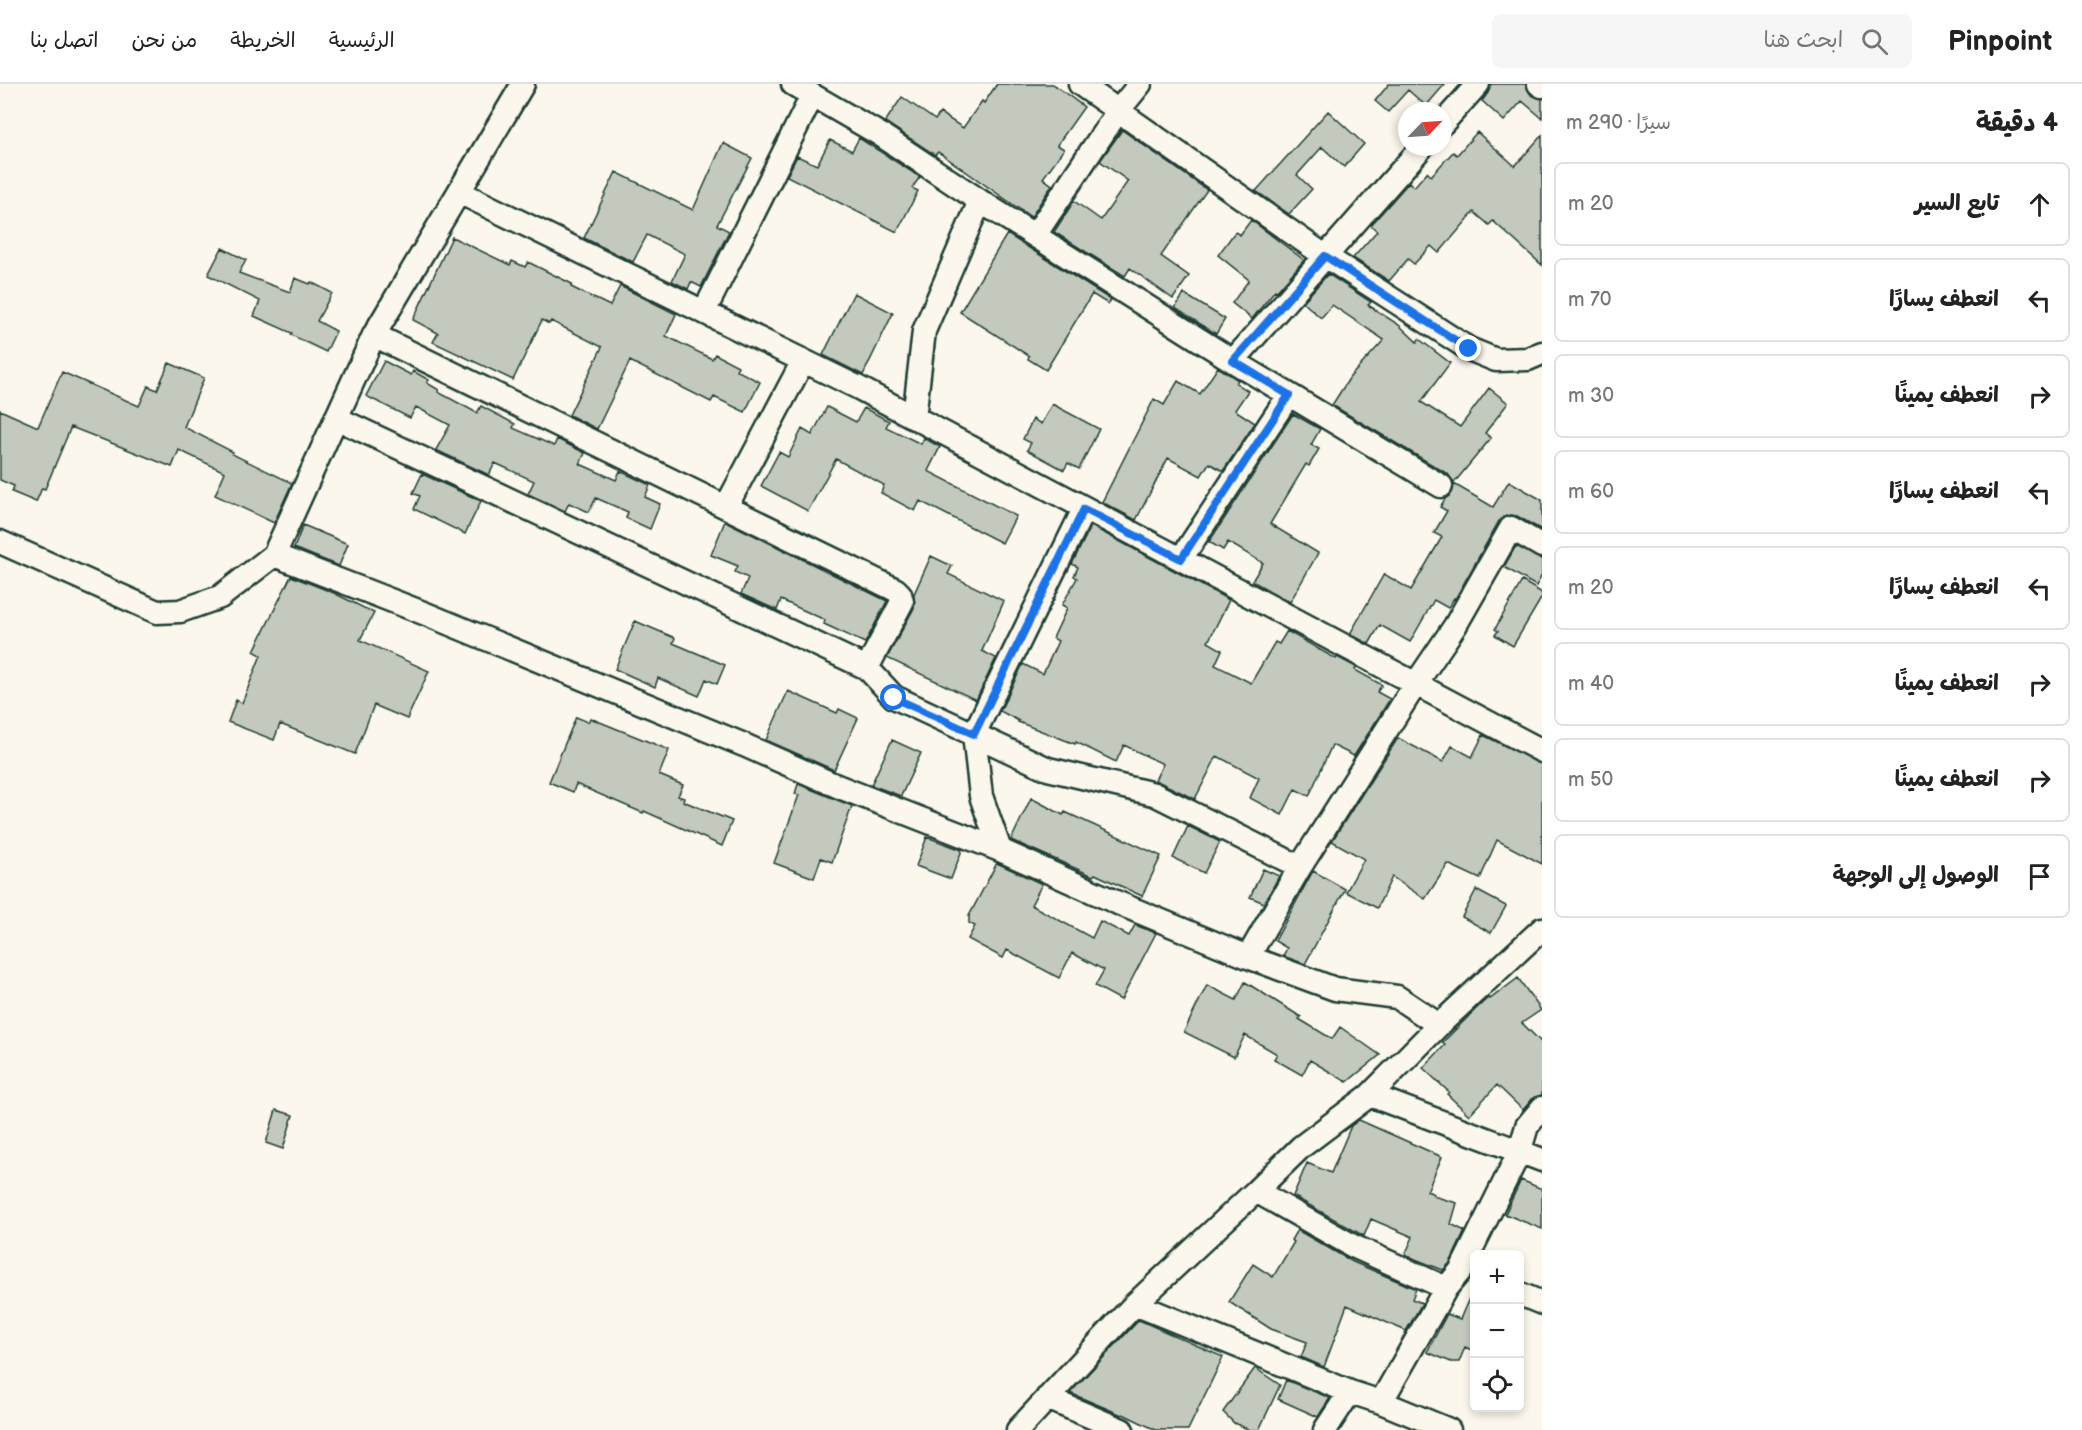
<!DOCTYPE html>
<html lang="ar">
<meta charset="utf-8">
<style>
:root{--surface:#fff;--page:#f6f6f6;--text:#222;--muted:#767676;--line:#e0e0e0}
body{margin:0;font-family:"Balsamiq Sans","Playpen Sans Arabic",sans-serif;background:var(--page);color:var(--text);direction:rtl}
.controls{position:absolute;right:18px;bottom:18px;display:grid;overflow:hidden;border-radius:9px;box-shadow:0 3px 9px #0003}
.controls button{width:54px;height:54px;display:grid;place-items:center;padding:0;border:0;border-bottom:2px solid var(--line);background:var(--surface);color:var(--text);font:30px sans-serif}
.compass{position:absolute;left:1398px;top:18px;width:54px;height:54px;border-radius:50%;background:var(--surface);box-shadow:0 3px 9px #0003;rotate:65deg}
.stop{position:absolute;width:18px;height:18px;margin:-14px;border:4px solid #1a73e8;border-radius:50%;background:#fff}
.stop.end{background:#1a73e8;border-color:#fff;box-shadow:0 2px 6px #0008}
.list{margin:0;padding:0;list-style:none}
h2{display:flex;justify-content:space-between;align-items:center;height:78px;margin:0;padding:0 24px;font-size:26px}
h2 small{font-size:20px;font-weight:400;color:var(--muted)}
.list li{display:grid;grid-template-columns:39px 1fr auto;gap:18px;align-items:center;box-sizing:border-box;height:84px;margin:0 12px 12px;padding:0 12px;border:2px solid var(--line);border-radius:9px}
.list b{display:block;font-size:22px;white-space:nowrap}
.list em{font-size:20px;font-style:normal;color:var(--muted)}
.icon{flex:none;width:33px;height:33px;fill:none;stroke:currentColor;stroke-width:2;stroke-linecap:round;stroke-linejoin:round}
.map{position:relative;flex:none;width:1542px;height:1346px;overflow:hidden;direction:ltr}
header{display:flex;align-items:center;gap:36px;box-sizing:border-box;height:84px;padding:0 30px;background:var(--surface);border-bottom:2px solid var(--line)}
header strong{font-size:28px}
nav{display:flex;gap:33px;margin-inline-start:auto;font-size:21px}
.search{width:420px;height:54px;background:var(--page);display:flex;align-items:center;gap:15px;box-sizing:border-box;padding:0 21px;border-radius:9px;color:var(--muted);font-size:22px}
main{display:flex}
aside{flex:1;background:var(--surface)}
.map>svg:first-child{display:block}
.building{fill:#c4c9be;stroke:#1f3d34;stroke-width:1.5}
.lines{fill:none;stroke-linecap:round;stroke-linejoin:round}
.minor-casing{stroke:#1f3d34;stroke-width:27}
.minor{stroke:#fbf7ec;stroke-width:22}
.route{stroke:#1a73e8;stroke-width:8}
</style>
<header>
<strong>Pinpoint</strong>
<div class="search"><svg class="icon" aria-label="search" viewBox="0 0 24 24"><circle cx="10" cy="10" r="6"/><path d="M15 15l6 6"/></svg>ابحث هنا</div>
<nav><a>الرئيسية</a><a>الخريطة</a><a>من نحن</a><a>اتصل بنا</a></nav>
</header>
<main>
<aside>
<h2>4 دقيقة<small>سيرًا · 290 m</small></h2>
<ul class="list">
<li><svg class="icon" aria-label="ahead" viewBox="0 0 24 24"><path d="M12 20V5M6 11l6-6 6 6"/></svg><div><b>تابع السير</b></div><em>20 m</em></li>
<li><svg class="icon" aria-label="left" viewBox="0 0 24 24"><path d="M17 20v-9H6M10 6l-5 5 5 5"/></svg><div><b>انعطف يسارًا</b></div><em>70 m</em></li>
<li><svg class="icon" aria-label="right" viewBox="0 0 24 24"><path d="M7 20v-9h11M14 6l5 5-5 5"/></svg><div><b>انعطف يمينًا</b></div><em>30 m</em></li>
<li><svg class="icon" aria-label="left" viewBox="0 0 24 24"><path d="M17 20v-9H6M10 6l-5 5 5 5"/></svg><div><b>انعطف يسارًا</b></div><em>60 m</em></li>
<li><svg class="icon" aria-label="left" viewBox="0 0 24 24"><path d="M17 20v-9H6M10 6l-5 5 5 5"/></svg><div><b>انعطف يسارًا</b></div><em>20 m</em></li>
<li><svg class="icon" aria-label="right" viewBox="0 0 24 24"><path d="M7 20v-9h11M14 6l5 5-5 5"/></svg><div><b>انعطف يمينًا</b></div><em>40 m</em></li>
<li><svg class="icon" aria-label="right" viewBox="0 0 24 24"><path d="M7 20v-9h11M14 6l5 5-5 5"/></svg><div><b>انعطف يمينًا</b></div><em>50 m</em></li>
<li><svg class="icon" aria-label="arrive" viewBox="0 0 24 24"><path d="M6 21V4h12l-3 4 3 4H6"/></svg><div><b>الوصول إلى الوجهة</b></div></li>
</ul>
</aside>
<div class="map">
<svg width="1542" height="1346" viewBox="0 0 1542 1346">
<rect width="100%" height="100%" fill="#fbf7ec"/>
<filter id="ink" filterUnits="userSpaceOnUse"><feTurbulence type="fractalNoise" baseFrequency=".0167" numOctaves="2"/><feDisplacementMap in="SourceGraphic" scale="12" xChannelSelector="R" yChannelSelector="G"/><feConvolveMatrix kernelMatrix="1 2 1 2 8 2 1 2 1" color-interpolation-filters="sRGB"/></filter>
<g filter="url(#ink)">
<path class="building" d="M997,0h56l31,23 -27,38 7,4 -21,29 9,7 -21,32 -93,-65 -3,3 -50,-33 17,-25 33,23 5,-7 23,15 19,-27 2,2z
M1389,0h56l-19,22 -18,-16 -20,22 -13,-11z
M1491,0h35l5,11 11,4v19l-20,-17 -18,20 -22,-20 6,-8z
M1328,27l36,33 -20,23 -22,-20 -25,28 15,14 -23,25 -33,-23z
M1122,46l85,60 -46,66 28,20 -16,23 -43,-31 -5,8 -71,-44 20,-31 27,19 27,-39 -28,-20z
M1477,48l38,34 27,-31v130l-49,-44 -4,4 -15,-13 -35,41 -8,-7 -17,18 -6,-5 -19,22 -36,-23 24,-27 -6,-6 38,-43 5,5 13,-15 4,4 22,-24 4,3z
M859,54l61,39 -8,11 6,3 -21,41 -110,-56 10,-20 20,9 13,-25 22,11z
M723,59l29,15 -35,67 12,6 -28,56 -10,-5 -3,7 -16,-8 13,-27 -38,-19 -14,27 -49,-24 32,-66 77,38z
M1251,136l53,40 -27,31 -2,-1 -23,29 -20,-16 17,-23 -31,-25 17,-23 5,3z
M1007,150l104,66 -3,4 -16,-10 -46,76 -18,-11 1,-3 -69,-44z
M452,153l58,28 2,-4 13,6 3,-5 44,22 -1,3 39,19 10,-20 56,28 -10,22 46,23 3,-5 23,12 -2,4 24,12 -15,30 -31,-15 -3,5 -81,-41 -33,68 -28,-14 33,-68 -51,-26 -2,3 -7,-4 -29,60 -80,-38 5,-9 -25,-13z
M222,164l24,12 -7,13 51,19 5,-14 15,6 1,-2 21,11 -15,28 19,10 -10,21 -35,-17 1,-2 -38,-17 6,-15 -52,-26z
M1328,190l43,28 -3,3 31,20 18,17 2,-3 31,24 -29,39 39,25 29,-39 19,15 -23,30 6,5 -37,45 -6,-9 -116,-69 18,-28 34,-37 -52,-35 -11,13 -18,-16z
M854,209l39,20 -30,62 -40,-20z
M1184,210l41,25 -9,15 -41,-26z
M384,277l27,14 2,-4 16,9 -2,3 12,7 -1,2 39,21 4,-7 34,18 -2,4 41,18 3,-7 28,14 -5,11 36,16 4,-9 30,14 -5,12 15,7 -10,25 -24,-11 2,-6 -32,-14 -7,14 -20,-9 -4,8 -37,-17 6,-13 -39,-18 -6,12 -53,-25 14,-25 -34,-18 -6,11 -44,-22z
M169,279l35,15 -20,49 49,25 -1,2 60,29 -18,40 -59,-28 10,-23 -46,-22 -7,17 -101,-40 -26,62 -3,-1 -6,14 -24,-10 2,-6 -14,-6v-70l38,17 24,-55 77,34 9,-20 9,4z
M1218,283l20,13 -2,3 12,8 -13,19 20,13 -32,48 -14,-8 -8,13 -33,-18 -32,62 -34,-18 52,-103 10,6 14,-24 22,13z
M1052,320l47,25 -20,40 -11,-6 -4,7 -37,-20 4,-7 -8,-4 10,-20 8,5z
M827,323l29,15 8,-14 25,13 -3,6 35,17 3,-6 16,9 -12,24 88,45 -14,27 -82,-42 -5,10 -34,-18 3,-8 -48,-26 -28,52 -47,-25 18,-34 9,5 14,-28 10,6z
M1293,330l27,15 -9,16 8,4 -10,17 -3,-2 -36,60 48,29 -28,49 -38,-21 11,-18 -35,-21 -5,8 -14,-8z
M422,390l59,27 -16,33 -51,-25 6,-13 -7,-3z
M1509,397l33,19v30l-25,-14 -7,-1 -6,2 -5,4 -44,78 -1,-1 -6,10 -14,-8 -24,42 -30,-17 -11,19 -19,-10 34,-60 27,16 31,-53 -8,-4 13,-22 -7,-4 5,-8 7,-6 2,-9 39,23z
M725,437l162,80 -22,42 -41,-19 1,-4 -44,-20 -4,10 -36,-16 7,-16 -13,-6 3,-6 -27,-11z
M303,441l45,19 -9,22 -45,-18z
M1091,442l138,74 -21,42 14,8 -7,15 36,18 24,-41 4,2 8,-13 49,28 1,-2 19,10 -1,3 27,15 -5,7 13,7 -36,57 -22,-11 -23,51 -14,-7 -13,26 -32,-17 9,-20 -42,-22 -22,43 -40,-19 8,-16 -39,-19 -8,17 -40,-20 -1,2 -57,-22 1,-1 -19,-10 23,-47 20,10 15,-33 -5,-3 14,-30 -5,-3 15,-27 -3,-2 4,-9 -6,-3z
M1516,462l26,13v16l-6,11 -32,-19z
M931,472l21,10 -4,8 56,27 -22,50 14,7 -20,42 -89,-42 27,-50v-14z
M291,492l43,17 40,20 -14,27 69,31 -22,48 -33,-14 -19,49 -75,-30 -6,16 -46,-18 8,-22 6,3 19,-48 -7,-4z
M1522,497l20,12v4l-29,49 -18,-11 3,-4 -3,-2z
M635,537l40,17 -2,5 52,22 -8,19 -11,-5 -7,17 -41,-18 -3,9 -40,-18z
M788,607l49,22 2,-4 19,9 -24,52 -68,-30z
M576,633l12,5 2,-4 79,32 -10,25 24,10 -5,11 6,2 -1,3 49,20 -10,25 -78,-35 -1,2 -67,-29 -3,8 -24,-10z
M1483,651l59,29v100l-45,-24 -17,39 -32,-15 -23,35 -33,-22 -15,31 -31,-16 18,-33 -32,-18 66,-103 45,24 9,-16 20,11z
M892,656l29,13 -20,43 -30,-11z
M798,700l54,22 -20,56 -11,-4 -7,20 -40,-15 25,-68 -4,-1z
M1031,714l32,17 2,-3 96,44 -19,40 -47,-22 -2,2 -82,-36z
M1188,742l32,16 -16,31 -31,-15z
M927,753l35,13 -11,29 -35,-13z
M997,779l45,21 -11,21 61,33 8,-17 29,15 6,-11 21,8 -35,67 -26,-14 9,-16 -32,-17 -13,25 -52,-28 -4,8 -35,-19 7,-13 -6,-3v-7z
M1263,785l16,7 -15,27 -14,-6z
M1313,787l32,18 -40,75 -22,-8 4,-8 -12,-7z
M1476,806l30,16 -15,27 -29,-16z
M1518,894l23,32 -19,13 20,20v52l-10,4 -9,11 -26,-25 -28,30 -22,-21 2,-2 -26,-24 22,-23 -3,-2 34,-34 13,-12 1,2z
M1245,898l56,35 -2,2 33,20 8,-12 40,28 -33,27 -37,-22 -8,15 -28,-16 3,-5 -32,-19 -11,22 -50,-25 23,-47 29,15z
M276,1026l17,5 -10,34 -17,-6z
M1359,1036l83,37 -15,34 7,3 -1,2 24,7 -6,21 14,7 -15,32 -7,7 -38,-15 8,-18 -42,-18 -7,17 -71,-40 14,-33 24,10 20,-47z
M1521,1096l21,9v40l-37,-15z
M1297,1146l56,32 63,27 -4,10 10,4 -16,28 -59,-26 -23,62 -23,-10 6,-15 -36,-13 -42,-27 24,-38 20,13 21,-35 -3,-2z
M1474,1203v64l-9,-4 -6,15h-8l-24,-10 20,-38 13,5z
M1139,1236l84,37 -35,73h-32l-33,-16 -1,1 -52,-22z
M1255,1284l25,17 -21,45h-9l-16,-7 -11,-11z
M1286,1296l44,18 -12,19 -40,-18z"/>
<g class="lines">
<defs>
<path id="minor" d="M793,0l88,51 99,66 253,160 208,125
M1080,0l245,172 144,93 27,11 32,-1 14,-6
M1539,0l3,2
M1443,39l35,-39
M459,108l400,196 683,363
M1035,151l83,-124 22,-27
M704,228l108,-216
M374,251l522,255 4,4 2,8 -35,66
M1233,277l189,-214
M336,334l531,250 27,29 154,72 106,25 146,73
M914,334l10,-87 56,-130
M726,423l77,-146
M0,458l157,70 23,-1 40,-14 54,-42 100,-220 149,-251
M274,471l152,59 318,131 93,41 163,64 118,53 130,54 87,32 62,8 42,28
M1181,475l108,-164
M1000,766l-19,-54 -7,-62 110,-225
M1248,873l52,-90 115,-182 40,-59 56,-98 31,18
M1370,1011l172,65
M1256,1107l97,55 93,42
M1520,1210l22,9
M1135,1220l215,88 31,10 68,28
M1047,1314l75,32
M1381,1318l65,-114 15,-18 58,-117 8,-27 15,-18
M1018,1346l117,-126 121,-113 45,-44 69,-52 69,-70 103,-96
M1325,1346l25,-38"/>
</defs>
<use href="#minor" class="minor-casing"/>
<use href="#minor" class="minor"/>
</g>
</g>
<g class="lines" filter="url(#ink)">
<path class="route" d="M894,614l80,36 110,-225 97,50 108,-164 -56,-34 92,-105 144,93"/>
</g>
</svg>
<div class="controls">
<button>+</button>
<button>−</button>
<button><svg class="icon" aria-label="locate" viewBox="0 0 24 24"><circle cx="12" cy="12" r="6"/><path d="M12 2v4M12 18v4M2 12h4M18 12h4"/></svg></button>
</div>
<svg class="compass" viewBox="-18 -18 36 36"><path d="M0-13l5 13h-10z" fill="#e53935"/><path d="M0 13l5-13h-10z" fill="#767676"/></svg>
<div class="stop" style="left:894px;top:614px"></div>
<div class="stop end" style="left:1469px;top:265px"></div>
</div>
</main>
